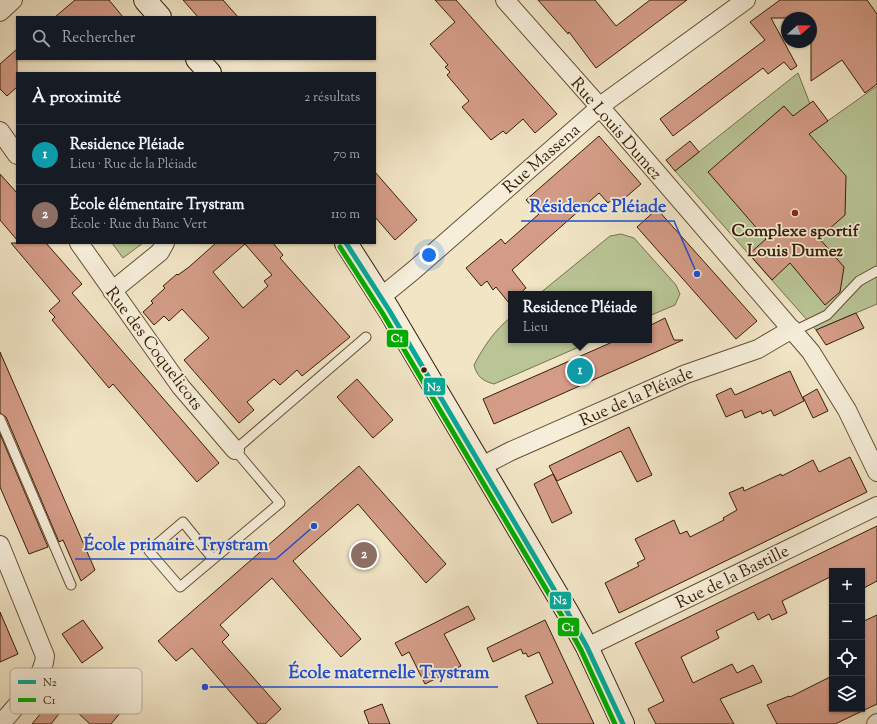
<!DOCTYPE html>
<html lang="fr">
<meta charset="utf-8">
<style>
:root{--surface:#171b24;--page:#20242c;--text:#f1f3f6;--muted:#9ea1a6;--line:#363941;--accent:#c59692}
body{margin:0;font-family:"Sorts Mill Goudy",serif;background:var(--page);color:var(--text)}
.controls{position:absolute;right:12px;bottom:12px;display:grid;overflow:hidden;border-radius:0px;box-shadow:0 1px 3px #0004}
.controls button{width:36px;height:36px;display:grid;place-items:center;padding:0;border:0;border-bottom:1px solid var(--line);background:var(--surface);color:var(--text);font:20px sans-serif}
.compass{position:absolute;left:781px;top:12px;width:36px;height:36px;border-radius:50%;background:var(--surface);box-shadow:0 1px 3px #0004;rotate:70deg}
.you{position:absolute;left:429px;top:255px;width:14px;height:14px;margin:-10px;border:3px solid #fff;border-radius:50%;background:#1a73e8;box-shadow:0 0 0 6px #1a73e833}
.badge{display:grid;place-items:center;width:26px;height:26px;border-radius:50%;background:var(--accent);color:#fff;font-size:13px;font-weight:700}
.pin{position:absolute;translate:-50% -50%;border:2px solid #fff;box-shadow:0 1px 4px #0006}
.popup{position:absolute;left:508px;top:291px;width:144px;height:52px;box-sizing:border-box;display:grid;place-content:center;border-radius:0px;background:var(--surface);filter:drop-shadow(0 1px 3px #0005);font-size:13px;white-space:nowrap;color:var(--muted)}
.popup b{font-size:15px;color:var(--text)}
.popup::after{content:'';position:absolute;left:50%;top:100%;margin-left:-8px;border:8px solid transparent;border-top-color:var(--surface)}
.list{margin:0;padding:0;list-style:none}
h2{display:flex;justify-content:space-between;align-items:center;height:52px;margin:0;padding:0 16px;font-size:17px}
h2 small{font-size:13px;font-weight:400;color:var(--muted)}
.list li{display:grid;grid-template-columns:26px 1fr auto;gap:12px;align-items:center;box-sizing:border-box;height:60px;padding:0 16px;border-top:1px solid var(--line)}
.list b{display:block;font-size:15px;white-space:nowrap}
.list p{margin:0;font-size:13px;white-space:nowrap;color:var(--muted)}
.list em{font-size:13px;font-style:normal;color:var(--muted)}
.icon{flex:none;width:22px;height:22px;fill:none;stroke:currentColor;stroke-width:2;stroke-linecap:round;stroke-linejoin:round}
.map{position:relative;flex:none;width:877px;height:724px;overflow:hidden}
.search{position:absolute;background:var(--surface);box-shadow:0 1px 3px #0004;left:16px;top:16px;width:360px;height:44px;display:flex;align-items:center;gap:10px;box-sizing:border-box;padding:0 14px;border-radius:0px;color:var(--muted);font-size:15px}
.panel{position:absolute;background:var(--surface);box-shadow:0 1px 3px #0004;left:16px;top:72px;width:360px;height:172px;border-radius:0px}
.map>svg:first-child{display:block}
.green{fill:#b9c596;stroke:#77724d}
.building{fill:#d49c87;stroke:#351e04;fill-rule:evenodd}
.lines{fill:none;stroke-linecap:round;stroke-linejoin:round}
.lane-casing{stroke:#645034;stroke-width:11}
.street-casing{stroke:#645034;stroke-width:20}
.secondary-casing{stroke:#351e04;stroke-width:24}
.lane{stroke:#f6eeda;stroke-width:9}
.street{stroke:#f6eeda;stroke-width:18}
.secondary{stroke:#f6eeda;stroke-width:22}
.bus-1-casing{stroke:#f6eeda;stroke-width:8}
.bus-2-casing{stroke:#f6eeda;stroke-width:8}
.bus-1{stroke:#05a999;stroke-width:5}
.bus-2{stroke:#00ae00;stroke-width:5}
.poi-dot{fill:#8f2418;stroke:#f6eeda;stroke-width:1.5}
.bus-dot{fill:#351e04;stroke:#f6eeda;stroke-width:1.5}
.labels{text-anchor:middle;stroke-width:3.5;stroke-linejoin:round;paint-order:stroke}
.street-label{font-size:17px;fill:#351e04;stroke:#f6eeda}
.poi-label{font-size:17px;font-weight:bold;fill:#351e04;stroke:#f6eeda}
.key{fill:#f6eeda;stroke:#bcb09a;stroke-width:1}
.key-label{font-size:11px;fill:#351e04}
.leader{fill:none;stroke:#1d4ed8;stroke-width:1.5}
.callout-dot{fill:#1d4ed8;stroke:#f6eeda;stroke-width:1.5}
.callout-label{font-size:18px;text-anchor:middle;font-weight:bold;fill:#1d4ed8;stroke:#f6eeda;stroke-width:3.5;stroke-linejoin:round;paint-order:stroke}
.line-badge{stroke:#f6eeda;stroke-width:1.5}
.badge-label{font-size:11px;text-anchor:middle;font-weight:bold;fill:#fff}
</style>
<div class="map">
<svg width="877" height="724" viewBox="0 0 877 724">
<rect width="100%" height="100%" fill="#f1e5c6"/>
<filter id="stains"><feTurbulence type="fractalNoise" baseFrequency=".005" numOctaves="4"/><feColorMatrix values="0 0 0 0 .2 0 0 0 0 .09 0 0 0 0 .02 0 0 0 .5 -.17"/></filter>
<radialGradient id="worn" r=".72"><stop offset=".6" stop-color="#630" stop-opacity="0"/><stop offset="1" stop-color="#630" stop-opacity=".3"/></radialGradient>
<path class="green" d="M798,73l21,54 58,-41v218l-61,26 -141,-159z
M621,234l13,4 42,47 4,9 -5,11 -26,11v-22h-110l71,-58z
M112,243h31l-20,15z
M511,317v23h84l-101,44c-11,-3 -17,-7 -20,-19 10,-19 20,-34 37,-48z"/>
<path class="building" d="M75,0h34l14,17h-68z
M183,0h40l15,17h-40z
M435,0h21l101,114 -22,19 -12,-14 -17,15 -3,-3 -12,9 -29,-33 7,-6 -22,-26 3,-3 -5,-5 3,-2 -18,-21 25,-22z
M538,0h57l21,26 34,-26h37l-91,68 -27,-36 -1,2z
M780,0h87l10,14v70l-12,9 -23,-33 -31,21v-63h-40l26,48 -6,4 -7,-8 -16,12 -5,-6 -90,68 -13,-17 105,-79 -15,-18z
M17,49v38l-10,9 -7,-7v-25z
M813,101l15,20 -19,13 37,42 -1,39 -26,23 25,29 -4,25 -15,13 -35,-42 -18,17 -23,-26 17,-15 -58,-67 76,-66 9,10z
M599,136l42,48 -23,20 -4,-6 -6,5 -9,-10 -87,77 14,18 -7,6h-8l-2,9 -13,-16 -3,3 -6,-9 -6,5 -15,-18 35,-29 4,5 34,-30 -13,-14z
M690,141l9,11 -24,19 -9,-11z
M375,172l42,48 -22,20 -20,-23z
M0,174l17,19v47l-17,-20z
M657,209l100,112 -21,18 -99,-112z
M11,243h35l36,41 -10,9 147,170 -22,19 -84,-98 -4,4 -57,-68 3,-3 -6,-6 11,-10z
M216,243h57l10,12 -3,3 70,79 -48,39 -5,-6 -17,15 -6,-6 -27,23 7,8 -15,13 -55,-63 25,-22 -27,-29 -13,12 -5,-5 -10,9 -11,-13 10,-9 -2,-2 14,-13 -2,-2 14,-12 1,1 11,-8zM245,244l27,31 -8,6 4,5 -25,22 -30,-36z
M856,313l8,15 -38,17 -10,-15z
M665,318l9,22h9l-189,84 -11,-25 134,-59h32v-14z
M0,352l95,218 -14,11 -18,-41 -4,2 -53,-125 -6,-4z
M790,371l14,30 -30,15 -3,-6 -9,4 -1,-3 -16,7 -3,-8 -16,7 -10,-22 15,-7 4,7z
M357,379l36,41 -20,18 -36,-41z
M817,389l11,22 -15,7 -10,-21z
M629,427l23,48 -15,7 -16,-31 -64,30 -8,-15z
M0,434l48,113 -19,7 -29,-67z
M850,457l17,35 -248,121 -14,-30 34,-17 -2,-3 8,-4 -10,-20 39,-19 6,14 7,-3 3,6 34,-17 -1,-2 14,-8 -8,-17 14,-6 1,4 37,-17 1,2 31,-16 6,12z
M359,466l87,98 -20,19 -68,-79 -65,57 68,78 -20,18 -69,-79 -52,47 9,10 -7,7 59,67 -16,15h-7l-66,-76 -16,13 -18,-20z
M553,474l19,39 -20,10 -18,-39z
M877,526v55l-15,8v-18h-30v5l-50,25 5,12 -15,7 -3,-6 -11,6 -4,-8 -38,19 3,7 -38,19 12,26 39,-19 5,9 16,-8 9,17 -42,17 14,25h-78l-8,-15 16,-8 -29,-58z
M468,606l7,13 -31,15 17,32 -36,18 -16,-32 -7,4 -7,-13z
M0,612l18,42 -18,8z
M877,615v89l-42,20h-58l-10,-19 22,-9 1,1 42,-21v33h30v-87z
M83,620l20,28 -21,15 -20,-29z
M545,620l26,55 23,49h-56l-13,-28 28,-13 -14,-31 -11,5 -2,-4 -3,1 -2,-5 -28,13 -6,-14z
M102,685l24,21 -15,18h-21l-12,-11z
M51,701l11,9 -11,14h-19z
M382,704l8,20h-21l-5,-13z"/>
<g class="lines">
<defs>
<path id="lane" d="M794,331l33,-16 32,-34 18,-10
M0,419l71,166
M213,559l-30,-37 -34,29 31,36 100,-84 -45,-53 131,-113"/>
<path id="street" d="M505,0l108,122 198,230 36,58 30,62
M0,12l13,-12
M0,131l17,24
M79,243l102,144 54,63
M112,291l48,-39 5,-9
M381,297l33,-27 193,-169 139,-101
M482,466l29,-15 175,-77 72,-25 34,-20
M0,545l45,111c-1,23 -30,50 -44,68
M587,647l290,-141
M876,724l1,-1"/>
<path id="secondary" d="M145,0l15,17
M197,59l13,14
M346,243l43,67 179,303 19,34 36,77"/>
</defs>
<use href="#lane" class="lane-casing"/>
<use href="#street" class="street-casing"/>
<use href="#secondary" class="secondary-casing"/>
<use href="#lane" class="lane"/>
<use href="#street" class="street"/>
<use href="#secondary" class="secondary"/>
<defs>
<path id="bus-1" d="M346,243l43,67 179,303 19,34 36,77"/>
<path id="bus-2" d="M340,247l43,67 179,302 19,34 34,74"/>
</defs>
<use href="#bus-1" class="bus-1-casing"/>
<use href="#bus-2" class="bus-2-casing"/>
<use href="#bus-1" class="bus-1"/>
<use href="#bus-2" class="bus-2"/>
</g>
<circle class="poi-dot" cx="795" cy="213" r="4"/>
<circle class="bus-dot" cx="424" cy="370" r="3.5"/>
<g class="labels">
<g class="street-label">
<text transform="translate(617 128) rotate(49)" y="6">Rue Louis Dumez</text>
<text transform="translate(541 158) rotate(-41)" y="6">Rue Massena</text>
<text transform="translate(155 348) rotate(53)" y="6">Rue des Coquelicots</text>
<text transform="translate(636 396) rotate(-24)" y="6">Rue de la Pléiade</text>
<text transform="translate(732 576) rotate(-26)" y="6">Rue de la Bastille</text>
</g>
<g class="poi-label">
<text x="795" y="236">Complexe sportif<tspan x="795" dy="20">Louis Dumez</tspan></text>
</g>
</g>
<rect x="10" y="668" width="132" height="46" rx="6" class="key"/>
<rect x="18" y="680" width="18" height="4" fill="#05a999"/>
<rect x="18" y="698" width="18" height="4" fill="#00ae00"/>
<g class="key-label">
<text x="43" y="686">N2</text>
<text x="43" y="704">C1</text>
</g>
<path class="leader" d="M697 274L674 221H521M314 526L276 559H75M205 687L281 687H498"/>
<g class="callout-dot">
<circle cx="697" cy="274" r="4"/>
<circle cx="314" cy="526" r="4"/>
<circle cx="205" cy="687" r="4"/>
</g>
<g class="callout-label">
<text x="598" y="212">Résidence Pléiade</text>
<text x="176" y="550">École primaire Trystram</text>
<text x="389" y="678">École maternelle Trystram</text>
</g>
<g class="line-badge">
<rect x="386" y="329" width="23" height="19" rx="4" fill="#00ae00"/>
<rect x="423" y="377" width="23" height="19" rx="4" fill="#05a999"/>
<rect x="549" y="591" width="23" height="19" rx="4" fill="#05a999"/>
<rect x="557" y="617" width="23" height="20" rx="4" fill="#00ae00"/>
</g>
<g class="badge-label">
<text x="397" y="342">C1</text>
<text x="434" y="391">N2</text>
<text x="560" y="604">N2</text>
<text x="568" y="631">C1</text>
</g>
<rect width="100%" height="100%" filter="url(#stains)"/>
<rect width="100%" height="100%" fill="url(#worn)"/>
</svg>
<div class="controls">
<button>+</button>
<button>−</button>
<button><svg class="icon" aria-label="locate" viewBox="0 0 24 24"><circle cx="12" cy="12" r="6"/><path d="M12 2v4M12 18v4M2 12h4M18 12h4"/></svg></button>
<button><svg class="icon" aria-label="layers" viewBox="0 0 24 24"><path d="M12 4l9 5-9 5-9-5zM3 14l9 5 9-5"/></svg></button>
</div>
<svg class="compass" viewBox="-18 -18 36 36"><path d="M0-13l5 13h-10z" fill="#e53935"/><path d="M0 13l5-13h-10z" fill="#9ea1a6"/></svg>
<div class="you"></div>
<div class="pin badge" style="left:580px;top:371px;background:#0f9aa8">1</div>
<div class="popup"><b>Residence Pléiade</b>Lieu</div>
<div class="pin badge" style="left:364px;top:555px;background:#8d6e63">2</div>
<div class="search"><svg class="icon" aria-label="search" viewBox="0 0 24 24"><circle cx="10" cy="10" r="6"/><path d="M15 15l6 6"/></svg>Rechercher</div>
<section class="panel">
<h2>À proximité<small>2 résultats</small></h2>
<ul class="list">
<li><span class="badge" style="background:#0f9aa8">1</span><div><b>Residence Pléiade</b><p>Lieu · Rue de la Pléiade</p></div><em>70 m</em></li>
<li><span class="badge" style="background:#8d6e63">2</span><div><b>École élémentaire Trystram</b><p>École · Rue du Banc Vert</p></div><em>110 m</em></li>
</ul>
</section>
</div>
